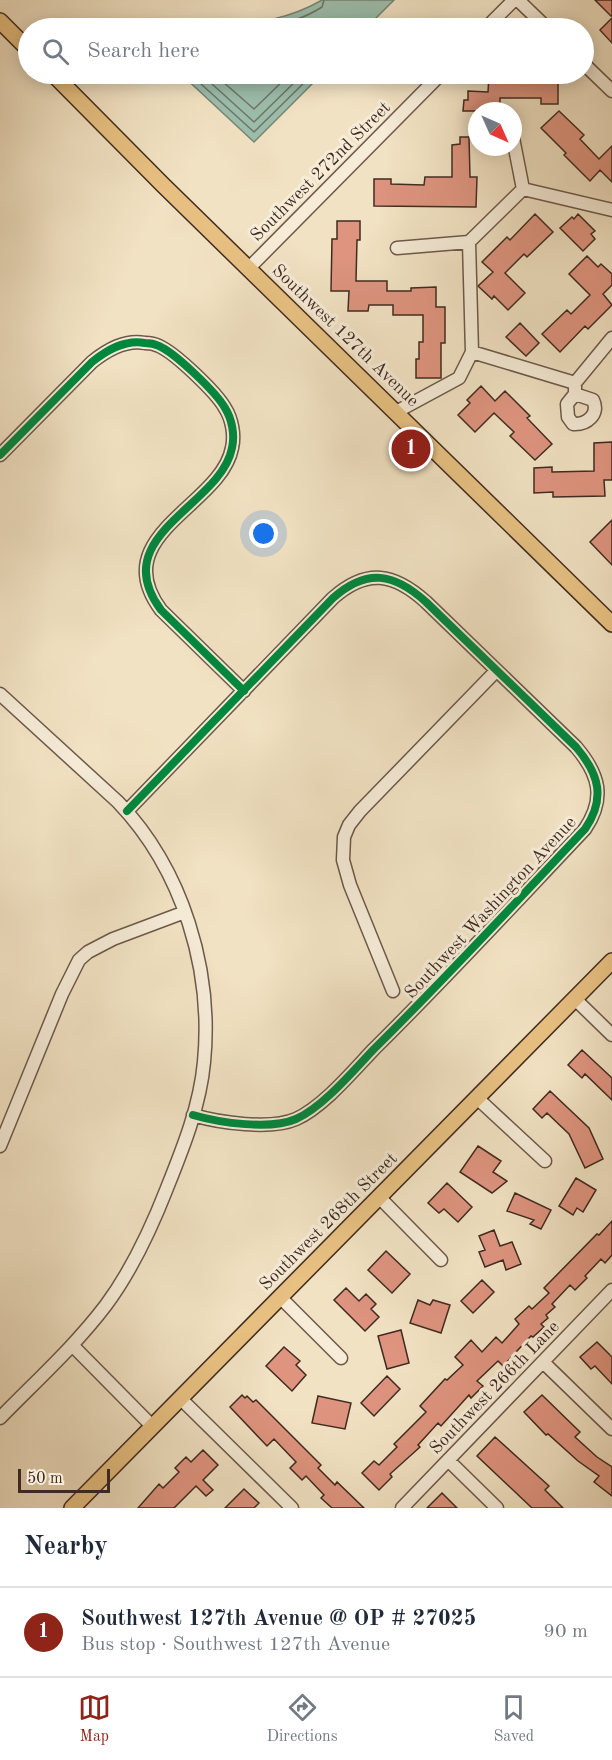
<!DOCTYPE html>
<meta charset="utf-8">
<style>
:root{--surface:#fff;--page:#f2f2f3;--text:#1f2937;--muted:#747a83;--line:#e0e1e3;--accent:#8f2418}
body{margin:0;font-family:"Old Standard TT",serif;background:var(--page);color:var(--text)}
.compass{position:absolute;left:468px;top:102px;width:54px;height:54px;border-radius:50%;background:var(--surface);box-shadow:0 3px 15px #0003;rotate:135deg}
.scale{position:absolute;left:18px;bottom:15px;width:92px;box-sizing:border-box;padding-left:6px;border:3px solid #402b21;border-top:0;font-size:16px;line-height:21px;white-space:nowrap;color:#402b21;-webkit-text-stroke:4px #f6ecd8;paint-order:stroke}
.you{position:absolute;left:264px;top:534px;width:21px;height:21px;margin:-15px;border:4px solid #fff;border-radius:50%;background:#1a73e8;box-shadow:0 0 0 9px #1a73e833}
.badge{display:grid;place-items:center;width:39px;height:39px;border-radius:50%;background:var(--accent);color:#fff;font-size:20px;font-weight:700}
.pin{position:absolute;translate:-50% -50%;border:3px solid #fff;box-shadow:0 2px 6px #0006}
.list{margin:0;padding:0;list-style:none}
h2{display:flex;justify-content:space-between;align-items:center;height:78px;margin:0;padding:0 24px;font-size:26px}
h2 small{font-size:20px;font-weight:400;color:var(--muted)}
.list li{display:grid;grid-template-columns:39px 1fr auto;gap:18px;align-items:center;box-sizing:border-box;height:90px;padding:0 24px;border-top:2px solid var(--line)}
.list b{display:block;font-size:22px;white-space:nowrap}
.list p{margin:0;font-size:20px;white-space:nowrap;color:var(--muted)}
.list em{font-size:20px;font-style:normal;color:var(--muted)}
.icon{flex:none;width:33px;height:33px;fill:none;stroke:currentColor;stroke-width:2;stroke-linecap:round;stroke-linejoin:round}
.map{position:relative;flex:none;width:612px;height:1508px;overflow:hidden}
.search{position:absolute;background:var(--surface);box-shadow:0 3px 15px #0003;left:18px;right:18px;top:18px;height:66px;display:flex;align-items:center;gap:15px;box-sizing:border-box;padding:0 21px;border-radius:33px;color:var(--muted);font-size:22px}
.sheet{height:168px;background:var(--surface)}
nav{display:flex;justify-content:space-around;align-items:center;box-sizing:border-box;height:84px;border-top:2px solid var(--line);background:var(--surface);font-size:16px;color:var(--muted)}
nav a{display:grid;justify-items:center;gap:3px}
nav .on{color:var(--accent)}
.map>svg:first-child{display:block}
.water{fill:#9cbfad;stroke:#778475;stroke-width:1.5}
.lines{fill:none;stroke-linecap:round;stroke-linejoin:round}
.shore{stroke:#6e7567;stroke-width:1.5}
.building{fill:#de947f;stroke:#402b21;stroke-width:1.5}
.minor-casing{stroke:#6c594a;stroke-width:15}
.major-casing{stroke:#402b21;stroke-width:18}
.minor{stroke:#f6ecd8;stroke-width:12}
.major{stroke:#e8c182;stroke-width:15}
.cycleway-casing{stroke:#f6ecd8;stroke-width:11}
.cycleway{stroke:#00873e;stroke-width:8}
.labels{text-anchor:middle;stroke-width:6;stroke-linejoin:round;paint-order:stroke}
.street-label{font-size:18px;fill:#402b21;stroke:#f6ecd8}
</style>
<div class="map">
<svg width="612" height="1508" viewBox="0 0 612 1508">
<rect width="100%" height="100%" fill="#f1e2c3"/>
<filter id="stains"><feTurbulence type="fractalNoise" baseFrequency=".00333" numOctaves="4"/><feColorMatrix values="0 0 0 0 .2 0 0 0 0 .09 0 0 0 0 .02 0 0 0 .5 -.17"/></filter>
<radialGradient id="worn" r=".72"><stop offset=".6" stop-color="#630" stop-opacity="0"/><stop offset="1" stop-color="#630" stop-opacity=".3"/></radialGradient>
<path class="water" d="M322,0h72l-28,28h-147l5,-2c37,-4 65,-7 98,-26z
M181,74h141l-68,68z"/>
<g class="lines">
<path class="shore" d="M254,28c24,-2 48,-8 68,-21l2,-7
M190,74l64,58 59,-58
M201,74l53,48 49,-48
M214,74l40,35 36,-35"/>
</g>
<path class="building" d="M595,0h17v17z
M612,18v25l-12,-13z
M489,75h69v29h-17v-6h-41v13h-37l1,-11h4v-9l20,1z
M559,111l25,24 -4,4 19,20 13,-13v36l-12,-12 -10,11 -26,-26 2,-2 -25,-25z
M460,137h9l1,40h7l-1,30 -102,-1v-27h17v5l33,1 1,-8h27v-32l8,-1z
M535,214l18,18 -26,25 -3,-3 -19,19 20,20 -17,17 -14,-14 -2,3 -14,-13 15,-14 -11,-10 25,-25 3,3z
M578,214l17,17 -4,3 4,5 -12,12 -23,-23 12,-11 2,2z
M337,221h23v19h-3l-1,41h31v10h24v-3l25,-1v20h9v36h-4v35h-25v-19h3v-17h4v-27h-30v-10h-24l-1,6h-20l1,-20h-18l1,-52h5z
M587,256l11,11 3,-3 11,10v11l-9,9 9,11 -24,24 -3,-3 -25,26 -18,-18 25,-24 4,4 19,-19 -21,-21z
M520,323l19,20 -13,13 -20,-19z
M481,386l14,15 10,-10 25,25 -3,2 25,26 -17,16 -25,-24 4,-4 -20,-19 -19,19 -17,-17 12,-12 -3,-3z
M612,442v38h-8l1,16 -52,1v-5l-19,1v-25l18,-1v5l42,-1v-28z
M612,520v45l-22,-23z
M582,1050l30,28v22l-27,-26 -3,4 -14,-13z
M550,1091l39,37 14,31 -18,9 -16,-34 -22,-21 -5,5 -9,-9z
M478,1146l23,15 -8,11 14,9 -15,12 -32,-21z
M576,1178l20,12 -13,22 -6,-4 -4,7 -14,-9z
M447,1183l25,24 -14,15 -14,-13 -5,4 -11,-10z
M515,1193l36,17 -10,19 -11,-5 4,-4 -27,-9z
M612,1221v34l-7,8 -4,-4 -16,17 2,2 -12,12 -5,-5 -18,19 3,3 -9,8 2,3 -7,6 3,3 -11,10 -2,-1 -28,30 -5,-5 -21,20 6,5 -12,12 -2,-3 -28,31 -3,-3 -20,22 2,2 -30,27 2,3 -13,13 -17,-17 12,-12 5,4 18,-18 -3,-3 32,-32 -6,-6 25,-27 2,1 16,-15 -8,-8 16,-17 11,12 14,-15 6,6 17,-19 -4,-5 14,-13 3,3 17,-16 -5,-5 53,-54 2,1z
M494,1230l6,16 12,-4 9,22 -15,6 -3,-10 -18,7 -6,-15 6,-2 -6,-14z
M386,1251l24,23 -18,19 -24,-23z
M482,1280l12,12 -21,21 -12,-12z
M346,1288l13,13 7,-7 10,10 -5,5 8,8 -14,14 -31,-31z
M418,1300l12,5 3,-5 17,5 -9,28 -31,-10z
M401,1330l8,33 -22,6 -9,-33z
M597,1342l15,15v27l-17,-18 -4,3 -11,-12z
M284,1347l16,14 -4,4 10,10 -14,16 -26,-25z
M387,1376l13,13 -26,27 -13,-13z
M242,1395l3,3 2,-2 6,6 3,-2 65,65 -3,3 17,17 2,-3 27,26h-32l-11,-10 3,-3 -18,-19 -4,4 -12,-12 6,-6 -22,-23 -7,7 -37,-39z
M542,1395l38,37 -5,5 22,20 15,10v29l-18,-14 5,-6 -21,-15 -30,-27 -2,1 -22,-23z
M318,1396l33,7 -6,26 -33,-6z
M495,1437l54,49 -4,4 18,18h-31l-55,-52z
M203,1450l15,15 -15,15 10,10 -7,6 -10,-10 -22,22h-36l21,-24 4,4 16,-16 -4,-4 11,-11 5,5z
M244,1489l15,14 -5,5h-29z
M442,1493l15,15h-30z"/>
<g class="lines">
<defs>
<path id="minor" d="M518,0l29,28
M486,28l28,-28
M584,64l28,27
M523,189l89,21
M397,248l72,-6 54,-53 -10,-51
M249,268l192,-194
M472,352l103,31v11l-8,10 1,13 5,7c14,1 27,-10 20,-24l-18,-6
M575,383l37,-45
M396,412l63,-34 13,-26 -3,-110
M0,455l92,-93c15,-12 33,-23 53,-19 5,0 10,1 14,3 16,7 57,46 66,62 7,11 10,27 7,40 -11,58 -127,87 -71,162l83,81
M0,694l118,108c65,68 95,168 86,260 -4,44 -21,86 -37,126 -16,41 -35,82 -61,117 -31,41 -70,76 -106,113
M127,811l206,-213c34,-30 61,-25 93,4l150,145c23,27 30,51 9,82 -70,74 -139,149 -211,220 -21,22 -51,58 -78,70 -25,11 -76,4 -103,-4
M393,991l-43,-106 -7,-25 1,-23 5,-12 11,-14 136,-140
M575,999l37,36
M477,1098l68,63
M0,1146l62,-152 17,-34 9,-8 25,-13 72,-27
M379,1197l62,63
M280,1297l61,61
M72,1345l80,81
M543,1362l69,67
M180,1398l112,110
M448,1460l49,48
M402,1508l210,-218"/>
<path id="major" d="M0,21l28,28
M53,74l110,111 449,439
M72,1508l540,-547"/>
</defs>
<use href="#minor" class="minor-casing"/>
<use href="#major" class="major-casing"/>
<use href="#minor" class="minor"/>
<use href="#major" class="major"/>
<defs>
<path id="cycleway" d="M0,455l92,-93c15,-12 33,-23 53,-19 5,0 10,1 14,3 16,7 57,46 66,62 7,11 10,27 7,40 -11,58 -127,87 -71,162l83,81
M127,811l206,-213c34,-30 61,-25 93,4l150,145c23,27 30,51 9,82 -70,74 -139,149 -211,220 -21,22 -51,58 -78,70 -25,11 -76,4 -103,-4"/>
</defs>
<use href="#cycleway" class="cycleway-casing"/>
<use href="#cycleway" class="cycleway"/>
</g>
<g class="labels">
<g class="street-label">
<text transform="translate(320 171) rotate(-45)" y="6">Southwest 272nd Street</text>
<text transform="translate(346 335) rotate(44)" y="6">Southwest 127th Avenue</text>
<text transform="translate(490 907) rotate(-47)" y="6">Southwest Washington Avenue</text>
<text transform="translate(328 1221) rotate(-45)" y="6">Southwest 268th Street</text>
<text transform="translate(494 1387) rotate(-46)" y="6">Southwest 266th Lane</text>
</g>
</g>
<rect width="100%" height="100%" filter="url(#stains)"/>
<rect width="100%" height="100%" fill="url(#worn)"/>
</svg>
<svg class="compass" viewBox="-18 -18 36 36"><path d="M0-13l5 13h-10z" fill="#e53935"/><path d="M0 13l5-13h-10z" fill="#747a83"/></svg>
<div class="scale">50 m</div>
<div class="you"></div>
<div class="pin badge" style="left:411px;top:449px">1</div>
<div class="search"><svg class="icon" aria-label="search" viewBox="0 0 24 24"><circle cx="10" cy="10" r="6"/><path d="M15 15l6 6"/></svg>Search here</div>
</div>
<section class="sheet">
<h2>Nearby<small></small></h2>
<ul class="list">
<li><span class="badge">1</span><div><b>Southwest 127th Avenue @ OP # 27025</b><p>Bus stop · Southwest 127th Avenue</p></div><em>90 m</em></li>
</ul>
</section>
<nav>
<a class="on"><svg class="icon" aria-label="map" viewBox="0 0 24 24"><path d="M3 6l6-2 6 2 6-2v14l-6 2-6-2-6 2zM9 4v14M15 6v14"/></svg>Map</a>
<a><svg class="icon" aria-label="directions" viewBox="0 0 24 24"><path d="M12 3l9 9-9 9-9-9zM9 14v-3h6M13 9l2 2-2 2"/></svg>Directions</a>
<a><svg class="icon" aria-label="saved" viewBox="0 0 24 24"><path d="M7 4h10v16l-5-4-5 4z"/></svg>Saved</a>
</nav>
